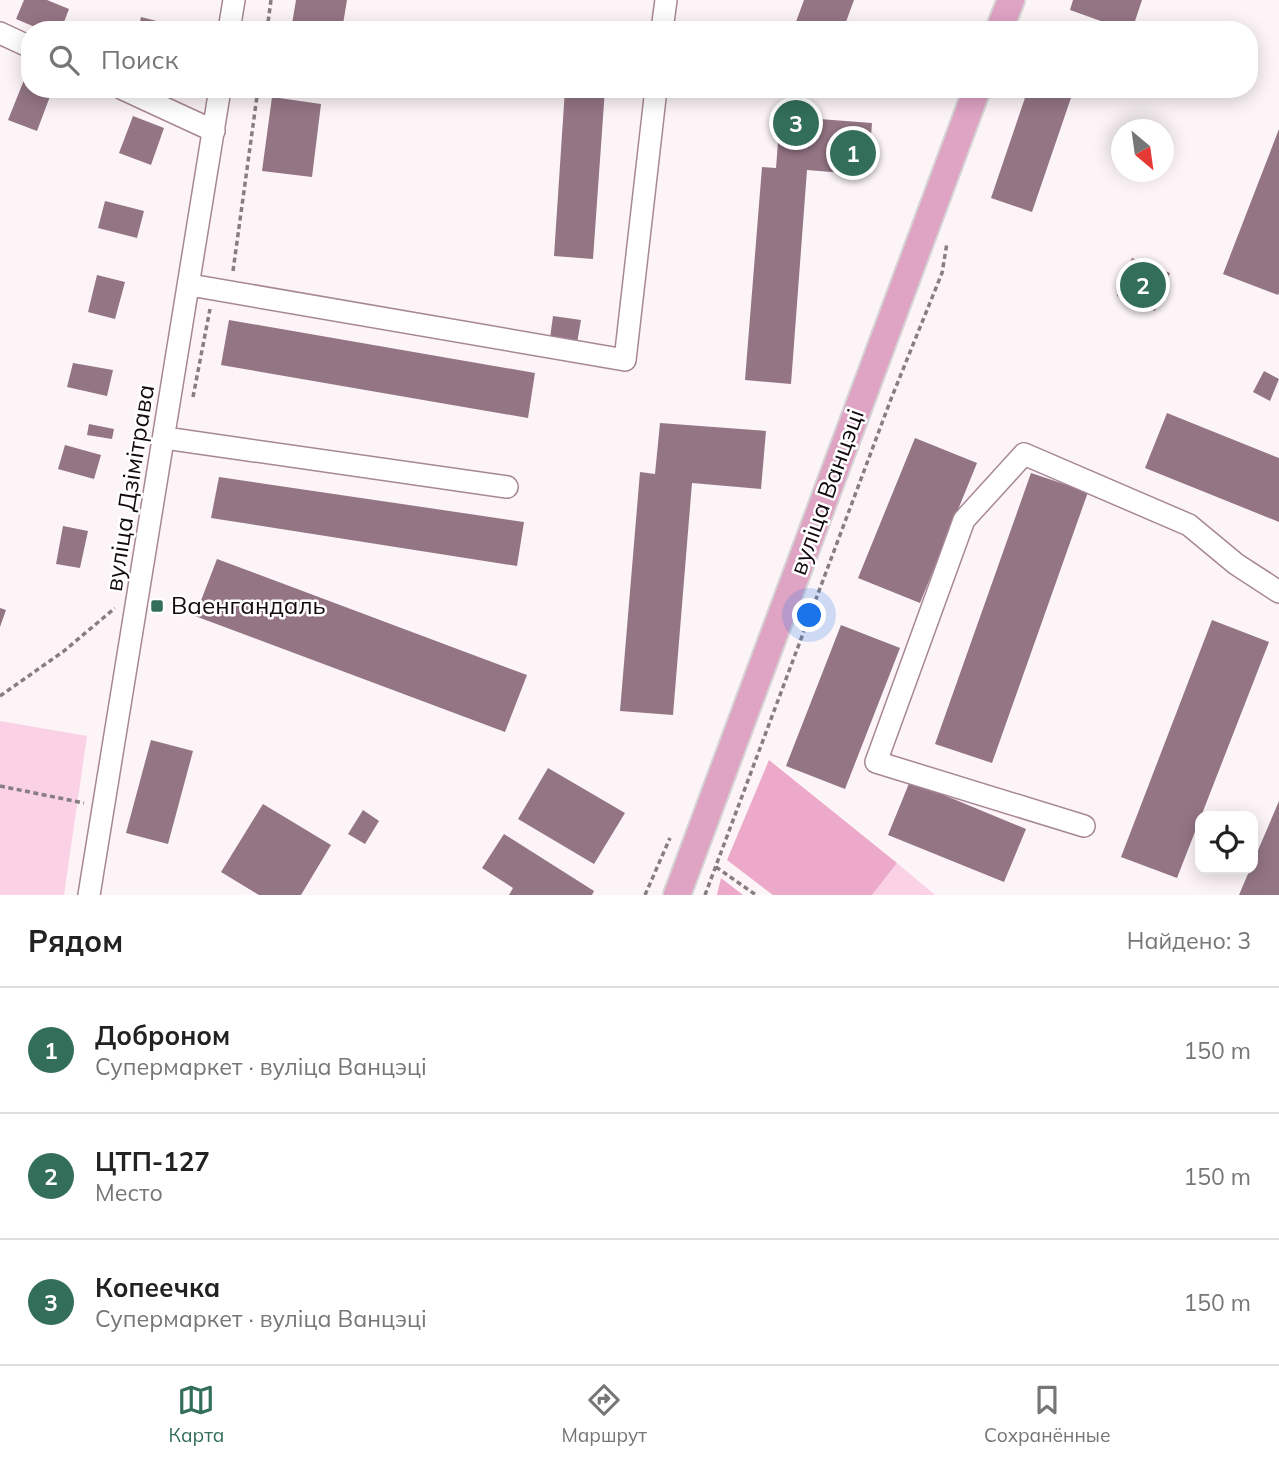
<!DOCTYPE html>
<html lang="ru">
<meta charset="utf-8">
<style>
:root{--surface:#fff;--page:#f2f2f2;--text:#222;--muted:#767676;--line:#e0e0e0;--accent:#326e59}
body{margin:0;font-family:Mulish,sans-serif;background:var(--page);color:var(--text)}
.controls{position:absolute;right:21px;bottom:21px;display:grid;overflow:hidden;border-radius:14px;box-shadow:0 4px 18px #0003}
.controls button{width:63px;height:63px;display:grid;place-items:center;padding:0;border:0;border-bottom:2px solid var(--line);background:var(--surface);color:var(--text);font:35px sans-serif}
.compass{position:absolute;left:1111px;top:119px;width:63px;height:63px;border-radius:50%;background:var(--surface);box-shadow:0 4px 18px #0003;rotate:151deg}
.you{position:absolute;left:810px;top:616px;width:24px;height:24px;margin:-18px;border:5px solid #fff;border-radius:50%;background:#1a73e8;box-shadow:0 0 0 10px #1a73e833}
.badge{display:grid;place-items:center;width:46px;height:46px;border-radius:50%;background:var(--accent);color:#fff;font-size:23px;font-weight:700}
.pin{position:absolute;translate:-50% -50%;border:4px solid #fff;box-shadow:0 2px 7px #0006}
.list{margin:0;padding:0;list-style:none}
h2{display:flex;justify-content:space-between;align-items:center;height:91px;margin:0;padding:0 28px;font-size:30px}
h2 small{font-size:23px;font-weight:400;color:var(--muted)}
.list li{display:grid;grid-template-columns:46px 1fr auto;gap:21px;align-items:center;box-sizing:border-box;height:126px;padding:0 28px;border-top:2px solid var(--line)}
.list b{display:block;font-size:26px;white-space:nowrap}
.list p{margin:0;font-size:23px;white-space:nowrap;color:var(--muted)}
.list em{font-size:23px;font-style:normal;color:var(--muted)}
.icon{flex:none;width:38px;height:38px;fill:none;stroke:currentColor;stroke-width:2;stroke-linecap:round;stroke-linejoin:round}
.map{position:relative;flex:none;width:1279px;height:895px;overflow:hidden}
.search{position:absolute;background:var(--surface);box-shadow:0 4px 18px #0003;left:21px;right:21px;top:21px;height:77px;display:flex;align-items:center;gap:18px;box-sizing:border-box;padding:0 24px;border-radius:28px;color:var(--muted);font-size:26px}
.sheet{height:469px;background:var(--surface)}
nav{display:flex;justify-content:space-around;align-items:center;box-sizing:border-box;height:98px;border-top:2px solid var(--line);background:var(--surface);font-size:19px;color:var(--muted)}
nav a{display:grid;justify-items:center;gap:4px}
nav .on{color:var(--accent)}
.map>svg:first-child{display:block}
.green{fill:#fbd2e5}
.forest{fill:#eca9ca}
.building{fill:#947584}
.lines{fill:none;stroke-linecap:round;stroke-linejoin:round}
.minor-casing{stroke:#a78796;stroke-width:24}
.major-casing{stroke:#d5d3d4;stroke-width:30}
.path{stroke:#877d82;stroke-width:3.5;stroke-dasharray:5 3.5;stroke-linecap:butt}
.minor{stroke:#fff;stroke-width:21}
.major{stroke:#dfa3c4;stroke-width:26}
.poi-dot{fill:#326e59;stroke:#fff;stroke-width:2.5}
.labels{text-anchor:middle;stroke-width:5;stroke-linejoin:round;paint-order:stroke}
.street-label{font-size:24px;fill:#14090f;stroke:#fff}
.poi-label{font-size:24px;fill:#14090f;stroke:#fff;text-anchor:start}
</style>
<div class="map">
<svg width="1279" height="895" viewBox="0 0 1279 895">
<rect width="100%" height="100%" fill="#fcf4f7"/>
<path class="green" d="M0,721l87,15 -23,159h-64z
M897,863l38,32h-63z"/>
<path class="forest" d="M769,760l128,103 -25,32h-99l-46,-35z
M721,878l22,17h-26z"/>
<path class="building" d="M24,0h23l22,9 -8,21h-19l-26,-11z
M296,0h51l-5,30h-51z
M804,0h50l-11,30h-50z
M1073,0h69l-10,30h-6l-56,-20z
M141,17l35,9 -1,4h-37z
M570,25l39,2v3h-39z
M24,80l6,3v6l22,2 -15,40 -29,-11z
M306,89h26l-1,6z
M565,89h40l-12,170 -39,-3z
M1028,89h46l-42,123 -41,-14z
M272,97l49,7 -9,73 -50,-6z
M133,116l31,12 -13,37 -32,-12z
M780,116l92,7 -4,52 -61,-5 -16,214 -46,-4 17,-213 14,1z
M1279,129v164l-1,2 -55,-21z
M105,201l39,10 -7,27 -39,-10z
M1132,258l38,15 -15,38 -38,-15z
M97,275l28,7 -10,37 -27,-7z
M553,316l28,4 -4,23 -27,-5z
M229,320l306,53 -7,45 -307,-53z
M73,363l40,7 -6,26 -40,-9z
M1264,371l15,8 -9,22 -17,-9z
M1167,413l112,45v64l-134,-54z
M660,423l106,8 -5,58 -69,-6 -19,232 -53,-4 20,-239 15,2z
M89,424l25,5 -2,10 -25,-4z
M915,438l62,25 -57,140 -62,-25z
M65,445l36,10 -7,24 -36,-10z
M1031,473l57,19 -96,271 -57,-19z
M219,477l305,45 -7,44 -306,-48z
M63,526l25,5 -8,37 -24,-4z
M217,559l310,116 -22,57 -310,-116z
M0,608l6,2 -6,17z
M1212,620l57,22 -92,236 -56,-21z
M841,625l59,23 -55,141 -59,-23z
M151,740l42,11 -25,93 -42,-11z
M548,768l77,45 -31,51 -76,-45z
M910,781l116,48 -22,53 -116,-47z
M1279,801v94h-40l11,-26h3v-7z
M263,804l68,41 -30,50h-42l-38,-23z
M363,810l16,11 -14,23 -17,-10z
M504,834l90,57 -2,4h-83l4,-7 -31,-20z"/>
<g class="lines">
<defs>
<path id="minor" d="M229,30l5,-30
M662,30l4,-30
M0,33l30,14
M123,89l91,42
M190,285l435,75 31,-271
M165,438l342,49
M1084,826l-208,-64 88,-242 60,-66 165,71 47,39 43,28
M89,895l131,-806"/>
<path id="major" d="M999,30l12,-30
M677,895l300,-806"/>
</defs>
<use href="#minor" class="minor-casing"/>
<use href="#major" class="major-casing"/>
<path class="path" d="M267,30l4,-30
M233,271l25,-182
M193,397l17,-88
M0,696l64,-45 51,-43
M0,786l84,17
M716,867l40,28
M645,895l25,-57
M705,895l186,-496 51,-126 5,-30"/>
<use href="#minor" class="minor"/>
<use href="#major" class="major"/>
</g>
<rect class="poi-dot" x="150" y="599" width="14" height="14" rx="3.5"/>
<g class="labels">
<g class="street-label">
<text transform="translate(130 488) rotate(-81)" y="8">вуліца Дзімітрава</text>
<text transform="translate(827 492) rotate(-70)" y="8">вуліца Ванцэці</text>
</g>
<g class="poi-label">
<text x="171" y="614">Ваенгандаль</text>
</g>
</g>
</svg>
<div class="controls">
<button><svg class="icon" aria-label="locate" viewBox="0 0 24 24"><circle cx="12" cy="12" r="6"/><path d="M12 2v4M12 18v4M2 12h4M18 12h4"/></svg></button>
</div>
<svg class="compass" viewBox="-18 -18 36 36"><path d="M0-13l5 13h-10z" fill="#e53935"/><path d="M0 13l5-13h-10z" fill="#767676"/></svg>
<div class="you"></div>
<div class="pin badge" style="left:853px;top:153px">1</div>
<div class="pin badge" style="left:1143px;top:285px">2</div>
<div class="pin badge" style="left:796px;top:123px">3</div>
<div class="search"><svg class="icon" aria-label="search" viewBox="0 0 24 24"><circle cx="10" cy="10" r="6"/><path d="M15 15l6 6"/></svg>Поиск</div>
</div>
<section class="sheet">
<h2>Рядом<small>Найдено: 3</small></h2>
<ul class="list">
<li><span class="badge">1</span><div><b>Доброном</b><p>Супермаркет · вуліца Ванцэці</p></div><em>150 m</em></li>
<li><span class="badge">2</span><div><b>ЦТП-127</b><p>Место</p></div><em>150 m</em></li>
<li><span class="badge">3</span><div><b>Копеечка</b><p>Супермаркет · вуліца Ванцэці</p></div><em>150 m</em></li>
</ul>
</section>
<nav>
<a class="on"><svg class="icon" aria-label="map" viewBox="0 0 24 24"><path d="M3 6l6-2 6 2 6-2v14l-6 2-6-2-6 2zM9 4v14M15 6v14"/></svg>Карта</a>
<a><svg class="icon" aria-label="directions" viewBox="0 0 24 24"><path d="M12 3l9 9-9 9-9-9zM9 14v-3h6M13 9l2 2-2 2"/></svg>Маршрут</a>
<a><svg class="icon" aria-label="saved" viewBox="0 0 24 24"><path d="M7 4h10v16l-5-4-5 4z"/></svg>Сохранённые</a>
</nav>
